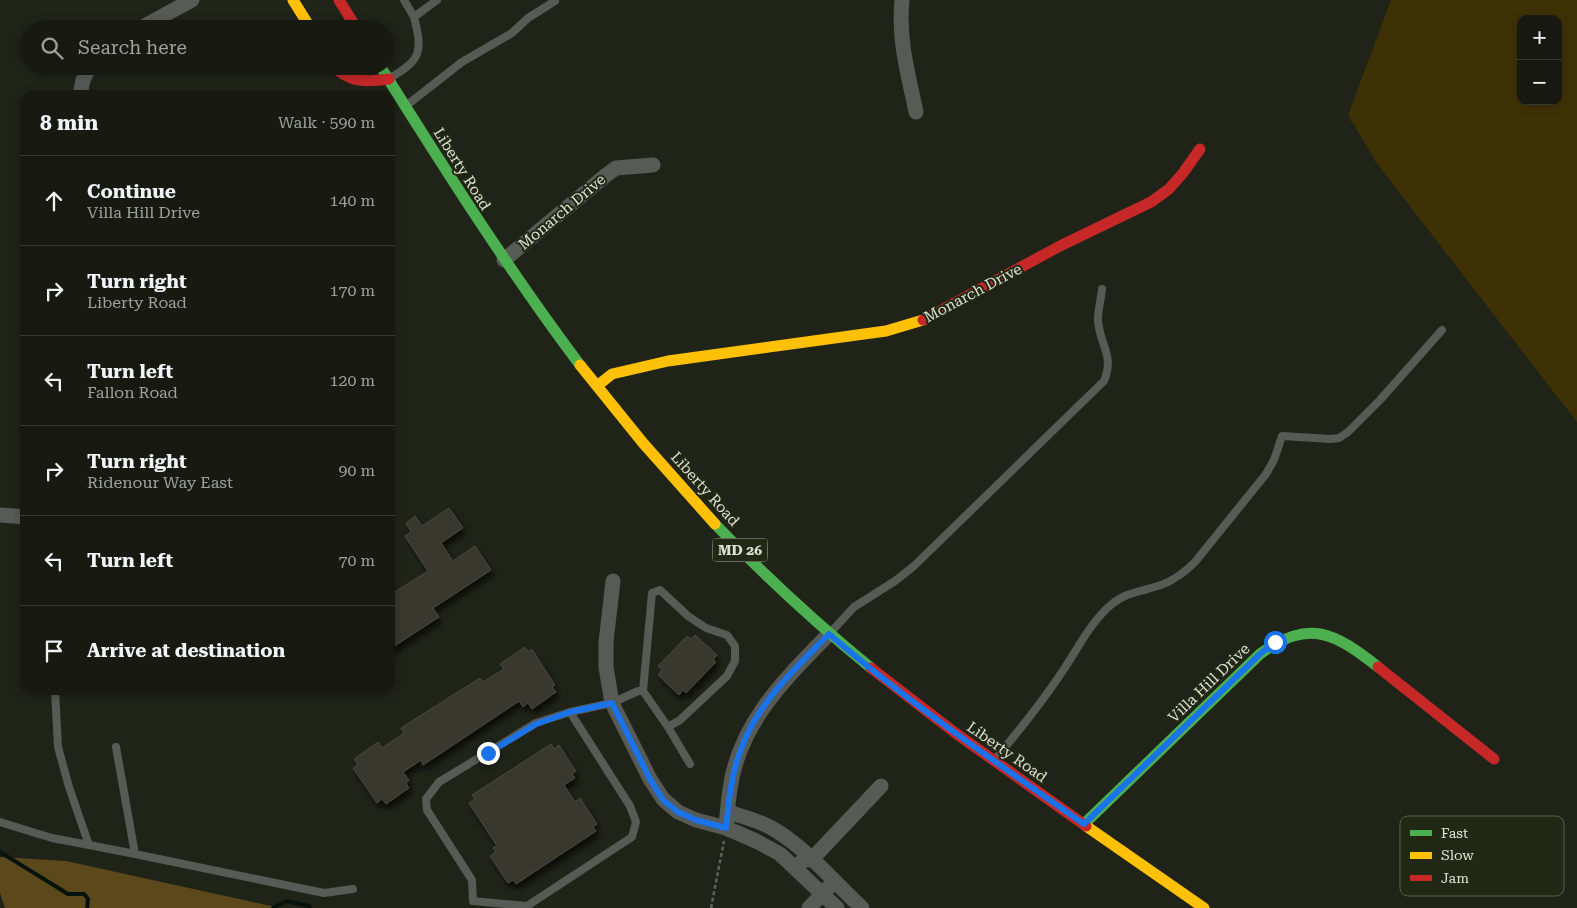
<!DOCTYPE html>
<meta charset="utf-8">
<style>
:root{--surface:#181a12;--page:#21231b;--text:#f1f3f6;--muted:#9fa19f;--line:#363832}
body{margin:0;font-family:"Roboto Serif",serif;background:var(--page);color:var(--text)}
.controls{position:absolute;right:15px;top:15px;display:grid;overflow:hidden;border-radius:10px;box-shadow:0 2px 8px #0003}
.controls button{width:45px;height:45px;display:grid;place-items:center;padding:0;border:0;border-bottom:1px solid var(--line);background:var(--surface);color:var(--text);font:25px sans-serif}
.stop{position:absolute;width:15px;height:15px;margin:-11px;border:4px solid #1a73e8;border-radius:50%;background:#fff}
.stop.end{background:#1a73e8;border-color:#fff;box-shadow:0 1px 5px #0008}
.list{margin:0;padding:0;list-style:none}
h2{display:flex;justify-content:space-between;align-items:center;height:65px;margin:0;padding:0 20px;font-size:21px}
h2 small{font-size:16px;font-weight:400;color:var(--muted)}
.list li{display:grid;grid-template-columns:32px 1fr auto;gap:15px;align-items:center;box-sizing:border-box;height:90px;padding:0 20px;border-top:1px solid var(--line)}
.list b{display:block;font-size:19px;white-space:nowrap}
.list p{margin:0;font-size:16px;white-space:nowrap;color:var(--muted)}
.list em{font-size:16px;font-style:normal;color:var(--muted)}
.icon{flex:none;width:28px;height:28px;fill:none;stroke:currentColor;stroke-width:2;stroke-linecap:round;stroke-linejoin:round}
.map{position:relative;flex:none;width:1577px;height:908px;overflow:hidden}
.search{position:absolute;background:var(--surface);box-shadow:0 2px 8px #0003;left:20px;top:20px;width:375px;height:55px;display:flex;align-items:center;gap:12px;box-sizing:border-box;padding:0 18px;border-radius:28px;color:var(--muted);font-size:19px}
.panel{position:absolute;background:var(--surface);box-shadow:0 2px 8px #0003;left:20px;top:90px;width:375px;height:605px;border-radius:15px}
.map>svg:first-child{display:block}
.green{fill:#3f3106;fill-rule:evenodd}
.forest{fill:#5b491b}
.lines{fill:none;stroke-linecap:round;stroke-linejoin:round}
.stream{stroke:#07140e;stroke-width:4}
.building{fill:#38392f;stroke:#48493f;filter:url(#shadow)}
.path{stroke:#5f615b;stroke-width:2.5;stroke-dasharray:4 2.5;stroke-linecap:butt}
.lane{stroke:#575a55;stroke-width:8}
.street{stroke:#575a55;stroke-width:15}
.fast{stroke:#4caf50;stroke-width:11}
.slow{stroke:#ffc107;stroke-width:11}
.jam{stroke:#c62828;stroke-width:11}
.route{stroke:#1a73e8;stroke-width:6}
.labels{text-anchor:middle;stroke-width:4;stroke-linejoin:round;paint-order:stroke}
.shield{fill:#212813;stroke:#a5aa9b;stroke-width:1}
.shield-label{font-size:14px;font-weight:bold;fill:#dde2d5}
.street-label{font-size:15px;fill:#dde2d5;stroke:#212813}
.key{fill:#212813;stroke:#59604d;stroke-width:1}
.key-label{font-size:14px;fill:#dde2d5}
</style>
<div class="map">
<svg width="1577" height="908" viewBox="0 0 1577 908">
<defs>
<filter id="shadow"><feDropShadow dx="3" dy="5.5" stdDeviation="2.5" flood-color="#0009"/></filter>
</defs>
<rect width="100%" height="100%" fill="#202318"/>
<path class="green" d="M1391,0h186v422l-199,-257 -30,-50zM1521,19h37v82h-37z"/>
<path class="forest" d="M0,857l66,4 214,47h-275l-5,-15z"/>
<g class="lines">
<path class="stream" d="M0,852l68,42h16l4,5 -1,9
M273,908l14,-7 22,5 1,2"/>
</g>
<path class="building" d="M449,508l14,20 -22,15 12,18 22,-15 16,24 -58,38 6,9 -49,32v-54l38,-24 -23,-35 6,-4 -5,-9 9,-7 7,10z
M695,635l22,20 -4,5 3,2 -30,31 -3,-3 -4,5 -21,-20 4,-5 -4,-4 29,-30 4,3z
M525,647l3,5 4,-3 10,16 13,20 -3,2 4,5 -24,17 -4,-6 -5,4 -4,-6 -96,64 -2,-5 -18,12 6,8 -3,3 3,5 -23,16 -4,-5 -5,4 -24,-35 5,-3 -4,-6 24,-17 4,6 22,-15 -3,-5 79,-50 3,4 21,-13 -4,-5z
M551,744l3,5 5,-4 17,26 -4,3 3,4 -11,7 11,17 5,-4 17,26 -4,3 3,4 -80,53 -3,-4 -5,3 -18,-27 6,-4 -3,-4 4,-2 -28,-43 6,-4 -3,-4z"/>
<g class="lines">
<path class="path" d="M711,908l13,-67"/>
<path class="lane" d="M404,0l10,17
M390,78c31,-18 33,-26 24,-61l23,-17
M407,105l55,-43 50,-29 16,-15 27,-17
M24,603l1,2
M831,632l23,-25 41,-26 19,-15 190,-185c11,-26 -5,-37 -6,-61 0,-10 3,-21 4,-31
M55,690l3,57 11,40 20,58 46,9
M570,712l60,94 6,16 -4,15 -105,69 -54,-5 -1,-21 -45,-70 -1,-11 13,-17 97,-59 34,-11 42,-9 26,-12h5
M668,727l12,-7 47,-44 8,-15v-15l-8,-11 -21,-7 -18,-12 -28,-26 -8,3 -9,98 25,36 22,37
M116,747l19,107 189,39 29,-4
M995,759c24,-28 47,-57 67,-87 15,-22 29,-51 50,-68 14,-12 32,-13 49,-19 14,-5 24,-13 34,-23l71,-88 8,-14 8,-24 49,3 8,-1 9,-6 32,-32 62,-70
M0,822l52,16 37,7"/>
<path class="street" d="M902,0c-4,40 6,73 14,112
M139,29l53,-29
M80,95l3,-15 7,-14
M504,260l101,-84 11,-8 37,-3
M0,515l25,2
M613,581l-7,61v25l6,36 38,76 13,20 15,13 18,8 30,8 30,13 24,13 57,54
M728,812c16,5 33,9 47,18 32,19 59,52 87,78
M726,828c1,-13 2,-26 4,-39 9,-66 55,-110 99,-155
M802,861l10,-2 69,-73
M809,908l20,-21"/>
<path class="fast" d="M380,66c64,102 128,203 200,299
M715,524c49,51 101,99 156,144
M1084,824l176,-170c49,-36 75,-21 118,13"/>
<path class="slow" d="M293,0l18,29
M580,365l63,78 72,81
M597,386l15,-12 56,-13 218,-30 37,-11
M1086,826l118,82"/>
<path class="jam" d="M339,0l18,29
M334,66c15,17 34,16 55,13
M923,320l137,-74 91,-44 18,-13 14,-16 17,-24
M1378,667l116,92
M871,668l83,64 132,94"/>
</g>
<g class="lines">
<path class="route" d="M488,753l48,-29 34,-12 42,-9 38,76 13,21 15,12 18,8 30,8c3,-27 5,-54 15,-79 17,-47 55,-81 88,-115 80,69 168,129 255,190l176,-170 15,-12"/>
</g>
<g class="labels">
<rect class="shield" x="712.5" y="538.5" width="55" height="23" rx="4"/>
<g class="shield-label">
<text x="740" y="555">MD 26</text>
</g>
<g class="street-label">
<text transform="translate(462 169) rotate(58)" y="5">Liberty Road</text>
<text transform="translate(562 212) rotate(-40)" y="5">Monarch Drive</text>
<text transform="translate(973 293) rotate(-28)" y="5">Monarch Drive</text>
<text transform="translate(705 489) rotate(48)" y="5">Liberty Road</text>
<text transform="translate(1209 683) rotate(-44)" y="5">Villa Hill Drive</text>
<text transform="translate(1007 752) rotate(35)" y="5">Liberty Road</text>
</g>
</g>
<rect x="1400" y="816" width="164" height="80" rx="8" class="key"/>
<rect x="1410" y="830" width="22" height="6" fill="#4caf50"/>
<rect x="1410" y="852" width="22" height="7" fill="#ffc107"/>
<rect x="1410" y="875" width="22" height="6" fill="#c62828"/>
<g class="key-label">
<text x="1441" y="838">Fast</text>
<text x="1441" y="860">Slow</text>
<text x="1441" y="883">Jam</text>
</g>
</svg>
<div class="controls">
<button>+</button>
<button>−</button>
</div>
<div class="stop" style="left:1275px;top:642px"></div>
<div class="stop end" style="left:488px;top:753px"></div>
<div class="search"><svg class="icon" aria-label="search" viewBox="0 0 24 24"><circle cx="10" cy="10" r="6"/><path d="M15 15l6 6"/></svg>Search here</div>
<section class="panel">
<h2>8 min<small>Walk · 590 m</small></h2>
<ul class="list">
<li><svg class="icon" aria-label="ahead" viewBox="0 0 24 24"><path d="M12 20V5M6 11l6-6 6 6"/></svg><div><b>Continue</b><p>Villa Hill Drive</p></div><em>140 m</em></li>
<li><svg class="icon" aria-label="right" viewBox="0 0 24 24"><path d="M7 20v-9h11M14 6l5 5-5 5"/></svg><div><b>Turn right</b><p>Liberty Road</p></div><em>170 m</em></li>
<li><svg class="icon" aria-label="left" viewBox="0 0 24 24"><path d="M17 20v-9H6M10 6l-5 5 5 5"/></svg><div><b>Turn left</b><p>Fallon Road</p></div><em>120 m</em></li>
<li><svg class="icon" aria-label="right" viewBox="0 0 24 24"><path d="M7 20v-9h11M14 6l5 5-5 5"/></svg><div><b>Turn right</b><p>Ridenour Way East</p></div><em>90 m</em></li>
<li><svg class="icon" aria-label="left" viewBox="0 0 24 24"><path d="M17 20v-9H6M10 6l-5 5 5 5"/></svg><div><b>Turn left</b></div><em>70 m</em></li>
<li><svg class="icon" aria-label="arrive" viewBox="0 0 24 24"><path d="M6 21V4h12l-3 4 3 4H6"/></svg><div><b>Arrive at destination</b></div></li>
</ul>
</section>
</div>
